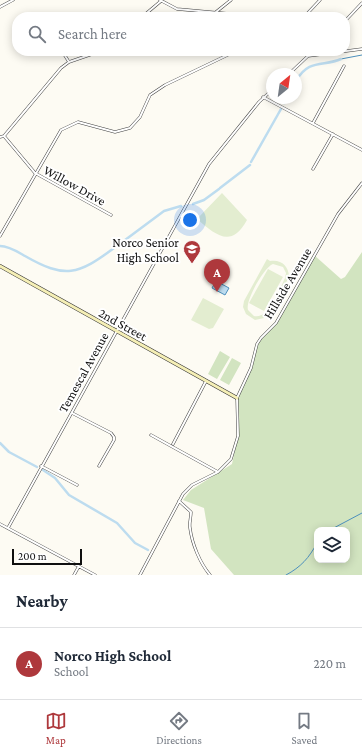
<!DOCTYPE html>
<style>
:root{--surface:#fff;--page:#f2f2f3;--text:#1f2937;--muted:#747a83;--line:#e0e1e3;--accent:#ae383c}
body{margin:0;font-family:"Crimson Pro",serif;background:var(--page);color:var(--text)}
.controls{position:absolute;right:12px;bottom:12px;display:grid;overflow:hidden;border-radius:8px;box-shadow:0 2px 10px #0003}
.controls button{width:36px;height:36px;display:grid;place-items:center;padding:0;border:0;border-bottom:1px solid var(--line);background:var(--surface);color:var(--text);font:20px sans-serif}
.compass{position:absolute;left:266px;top:68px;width:36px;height:36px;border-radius:50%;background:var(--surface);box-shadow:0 2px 10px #0003;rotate:29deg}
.scale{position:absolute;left:12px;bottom:10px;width:70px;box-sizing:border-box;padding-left:4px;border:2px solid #0f0f0f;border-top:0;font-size:11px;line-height:14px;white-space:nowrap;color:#0f0f0f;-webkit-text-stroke:3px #fff;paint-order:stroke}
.you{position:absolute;left:190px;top:220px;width:14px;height:14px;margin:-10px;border:3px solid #fff;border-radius:50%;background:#1a73e8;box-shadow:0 0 0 6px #1a73e833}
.badge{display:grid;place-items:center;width:26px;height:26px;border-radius:50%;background:var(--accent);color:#fff;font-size:13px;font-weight:700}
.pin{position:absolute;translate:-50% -33px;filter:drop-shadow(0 1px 2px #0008)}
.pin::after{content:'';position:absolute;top:21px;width:14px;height:12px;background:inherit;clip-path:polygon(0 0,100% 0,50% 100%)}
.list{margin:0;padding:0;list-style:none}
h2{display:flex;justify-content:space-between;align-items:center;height:52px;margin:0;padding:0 16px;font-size:17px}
h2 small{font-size:13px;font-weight:400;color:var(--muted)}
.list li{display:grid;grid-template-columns:26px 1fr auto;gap:12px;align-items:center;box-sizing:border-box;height:72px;padding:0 16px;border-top:1px solid var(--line)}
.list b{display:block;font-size:15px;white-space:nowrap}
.list p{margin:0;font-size:13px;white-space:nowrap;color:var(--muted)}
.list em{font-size:13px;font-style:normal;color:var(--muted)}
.icon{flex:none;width:22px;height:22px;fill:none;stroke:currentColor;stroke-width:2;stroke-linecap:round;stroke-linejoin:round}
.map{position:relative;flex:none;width:362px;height:575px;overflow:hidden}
.search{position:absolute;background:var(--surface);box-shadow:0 2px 10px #0003;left:12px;right:12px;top:12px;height:44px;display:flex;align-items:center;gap:10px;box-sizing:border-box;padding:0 14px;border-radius:16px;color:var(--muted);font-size:15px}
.sheet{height:124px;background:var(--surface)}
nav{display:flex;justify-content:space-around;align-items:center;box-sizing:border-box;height:56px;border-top:1px solid var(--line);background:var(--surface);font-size:11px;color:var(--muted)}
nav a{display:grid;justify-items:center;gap:2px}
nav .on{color:var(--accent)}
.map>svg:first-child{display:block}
.green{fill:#d2e4c0;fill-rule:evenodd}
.pitch{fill:#e3edd0;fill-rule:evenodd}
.water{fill:#bddcef;stroke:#4d90bd}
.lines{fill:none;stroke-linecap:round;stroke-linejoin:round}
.stream{stroke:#4d90bd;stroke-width:1}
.canal{stroke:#bddcef;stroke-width:2.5}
.street-casing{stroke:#424242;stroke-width:3}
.secondary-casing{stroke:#313131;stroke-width:4}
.street{stroke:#fff;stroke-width:2}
.secondary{stroke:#f5efb6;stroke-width:3}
.labels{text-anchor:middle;stroke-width:4;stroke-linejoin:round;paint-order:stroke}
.street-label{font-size:13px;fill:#0f0f0f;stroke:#fff}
.poi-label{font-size:13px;fill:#0f0f0f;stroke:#fff;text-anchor:end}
</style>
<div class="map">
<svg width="362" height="575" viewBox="0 0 362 575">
<rect width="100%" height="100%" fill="#fdfbf3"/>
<path class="green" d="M362,252v323h-128l-23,-26 -7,-41 -21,-8 8,-10 41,-26 6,-28 -1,-38 14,-30 3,-16 7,-14 15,-15 38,-68 27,24 4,-2zM317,530h30v30h-30z
M220,351l10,6 -13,22 -9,-5z
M232,358l9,5 -12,22 -9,-5z"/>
<path class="pitch" d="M222,193l25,27c-16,29 -31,15 -50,-1z
M267,259l3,2c11,-2 19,5 19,16l-20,37 -5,4 -9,2 -9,-6 -3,-7 1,-6zM273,264l10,3 3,6 -1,5c-6,12 -15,41 -31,38l-6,-6c-3,-9 16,-43 25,-46z
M268,269l15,8 -19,34 -15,-8z
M203,298l21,11 -11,19 -4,1 -18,-9z"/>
<path class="water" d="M216,281l13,7 -4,7 -13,-7z"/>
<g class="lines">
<path class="stream" d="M341,59l21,-4
M330,530l32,-17
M286,575c15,-8 23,-17 31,-32"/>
<path class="canal" d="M296,81c13,-23 28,-14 45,-22
M284,103l3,-5
M251,162l30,-53
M220,188l30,-23
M193,204l11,-4 15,-11
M0,246c9,0 18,6 25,10 40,23 53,19 89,-8
M117,246l47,-35 17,-5
M0,443l9,9 28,15
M43,470l12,8 14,17 48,28 18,20 13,7"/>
<defs>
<path id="street" d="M160,0l17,9 86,8
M0,7l13,-7
M216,12l15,-12
M142,17l19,-16
M304,17l16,-17
M345,21l17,-18
M62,51l7,11
M307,51l1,5
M289,74l19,-18 54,-7
M263,97l99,53
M313,123l31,-57
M4,136l31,37 76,42
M4,136l57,-68 8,-6 32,-11
M0,137l4,-1
M313,169l20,-35
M0,236l61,-106 17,-8 37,10 15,-4 10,-11 10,-22 15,-10 71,-34
M72,413l39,20 3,4v3l-15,26
M151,435l67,37
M173,444l33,-63
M41,466l36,19
M179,501l12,11c0,6 -2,11 -1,16 2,16 10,35 20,47
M0,524l95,51
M8,528l201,-364 50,-62 13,-12
M74,575l5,-9
M140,575l43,-81 9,-9 26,-13 13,-13 7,-23 -1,-38 14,-30 6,-24 4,-6 15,-15 62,-109 24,-31"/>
<path id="secondary" d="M0,266l237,132"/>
</defs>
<use href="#street" class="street-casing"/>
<use href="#secondary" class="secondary-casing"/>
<use href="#street" class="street"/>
<use href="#secondary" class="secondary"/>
</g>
<defs>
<symbol id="school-pin" viewBox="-11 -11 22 30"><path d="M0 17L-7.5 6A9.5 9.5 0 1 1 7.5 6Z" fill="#ae383c" stroke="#fff"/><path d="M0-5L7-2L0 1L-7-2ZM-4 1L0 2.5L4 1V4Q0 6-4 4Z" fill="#fff"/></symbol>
</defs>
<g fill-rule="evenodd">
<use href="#school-pin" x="182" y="239" width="20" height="27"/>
</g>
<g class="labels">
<g class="street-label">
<text transform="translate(75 185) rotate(29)" y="5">Willow Drive</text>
<text transform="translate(287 283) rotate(-59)" y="5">Hillside Avenue</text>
<text transform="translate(123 324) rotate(29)" y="5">2nd Street</text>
<text transform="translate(83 372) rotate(-61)" y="5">Temescal Avenue</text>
</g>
<g class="poi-label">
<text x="179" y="247">Norco Senior<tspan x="179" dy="15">High School</tspan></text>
</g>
</g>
</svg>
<div class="controls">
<button><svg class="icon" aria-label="layers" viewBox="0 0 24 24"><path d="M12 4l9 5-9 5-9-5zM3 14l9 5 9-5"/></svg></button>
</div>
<svg class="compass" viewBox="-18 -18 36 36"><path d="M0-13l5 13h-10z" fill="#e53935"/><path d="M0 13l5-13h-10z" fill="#747a83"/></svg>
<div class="scale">200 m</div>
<div class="you"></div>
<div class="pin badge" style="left:217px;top:292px">A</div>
<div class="search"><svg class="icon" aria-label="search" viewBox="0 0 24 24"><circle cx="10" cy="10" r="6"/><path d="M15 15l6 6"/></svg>Search here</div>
</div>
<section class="sheet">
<h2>Nearby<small></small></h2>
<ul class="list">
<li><span class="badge">A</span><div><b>Norco High School</b><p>School</p></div><em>220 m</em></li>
</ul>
</section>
<nav>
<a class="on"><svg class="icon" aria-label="map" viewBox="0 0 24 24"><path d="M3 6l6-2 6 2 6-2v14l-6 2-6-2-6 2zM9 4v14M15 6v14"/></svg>Map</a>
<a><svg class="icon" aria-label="directions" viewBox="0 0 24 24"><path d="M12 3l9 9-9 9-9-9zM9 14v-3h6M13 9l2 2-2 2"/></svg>Directions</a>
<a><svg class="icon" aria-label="saved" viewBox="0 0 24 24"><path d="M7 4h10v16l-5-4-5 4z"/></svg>Saved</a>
</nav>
